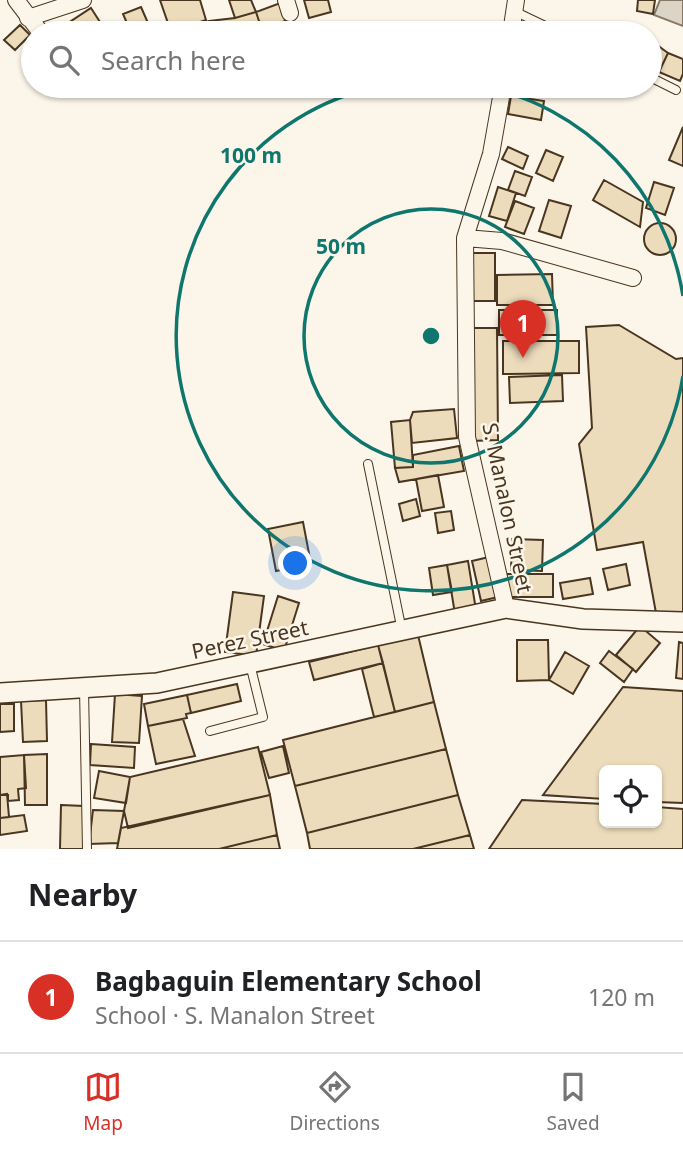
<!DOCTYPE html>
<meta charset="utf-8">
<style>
:root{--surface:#fff;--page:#f2f2f2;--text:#202124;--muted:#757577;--line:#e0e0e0;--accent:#d93025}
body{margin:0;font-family:"Noto Sans",sans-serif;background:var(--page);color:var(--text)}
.controls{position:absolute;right:21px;bottom:21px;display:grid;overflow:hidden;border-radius:10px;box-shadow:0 2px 5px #0004}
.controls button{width:63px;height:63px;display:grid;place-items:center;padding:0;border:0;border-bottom:2px solid var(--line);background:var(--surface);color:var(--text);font:35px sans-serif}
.you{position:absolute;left:296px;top:564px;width:24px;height:24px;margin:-18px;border:5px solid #fff;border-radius:50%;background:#1a73e8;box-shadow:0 0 0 10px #1a73e833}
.badge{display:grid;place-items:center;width:46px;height:46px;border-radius:50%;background:var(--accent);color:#fff;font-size:23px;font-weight:700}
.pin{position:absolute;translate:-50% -58px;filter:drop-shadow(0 2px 4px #0008)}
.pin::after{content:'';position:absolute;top:37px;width:24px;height:21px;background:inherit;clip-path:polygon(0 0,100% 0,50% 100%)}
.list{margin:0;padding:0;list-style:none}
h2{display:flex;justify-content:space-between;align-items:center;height:91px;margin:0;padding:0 28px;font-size:30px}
h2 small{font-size:23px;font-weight:400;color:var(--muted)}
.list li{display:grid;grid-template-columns:46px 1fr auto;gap:21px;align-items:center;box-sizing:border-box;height:112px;padding:0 28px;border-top:2px solid var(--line)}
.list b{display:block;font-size:26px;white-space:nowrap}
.list p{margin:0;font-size:23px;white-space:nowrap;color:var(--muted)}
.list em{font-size:23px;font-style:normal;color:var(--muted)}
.icon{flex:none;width:38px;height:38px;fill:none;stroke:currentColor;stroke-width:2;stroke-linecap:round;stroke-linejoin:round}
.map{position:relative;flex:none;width:683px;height:849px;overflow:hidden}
.search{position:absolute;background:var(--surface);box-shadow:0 2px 5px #0004;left:21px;right:21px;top:21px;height:77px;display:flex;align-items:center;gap:18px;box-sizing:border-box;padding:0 24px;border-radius:38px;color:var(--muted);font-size:26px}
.sheet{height:203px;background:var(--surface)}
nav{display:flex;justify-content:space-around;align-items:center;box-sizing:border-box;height:98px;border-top:2px solid var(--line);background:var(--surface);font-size:19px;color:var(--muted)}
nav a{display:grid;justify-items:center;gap:4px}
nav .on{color:var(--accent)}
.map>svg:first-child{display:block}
.water{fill:#dcd4c6;stroke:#887966;stroke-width:2}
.building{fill:#ecdcbc;stroke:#4a3520;stroke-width:2}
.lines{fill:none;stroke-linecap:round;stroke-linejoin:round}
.service-casing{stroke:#4a3520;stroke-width:10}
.minor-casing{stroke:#4a3520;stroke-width:18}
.tertiary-casing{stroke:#4a3520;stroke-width:22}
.service{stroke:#fbf6e9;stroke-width:8}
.minor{stroke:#fbf6e9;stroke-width:16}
.tertiary{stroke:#fbf6e9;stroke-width:19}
.ring{fill:none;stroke:#0f766e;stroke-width:3.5}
.labels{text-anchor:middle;stroke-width:5;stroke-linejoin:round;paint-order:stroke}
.street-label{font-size:21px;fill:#4a3520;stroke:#fbf6e9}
.centre{fill:#0f766e;stroke:#fbf6e9;stroke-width:3.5}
.ring-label{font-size:21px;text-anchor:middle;font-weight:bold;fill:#0f766e;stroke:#fbf6e9;stroke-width:5;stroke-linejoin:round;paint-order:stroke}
</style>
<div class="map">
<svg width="683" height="849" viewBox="0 0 683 849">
<rect width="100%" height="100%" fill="#fbf6e9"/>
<path class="water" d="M660,0h23v26l-29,-11z"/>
<path class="building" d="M160,0h40l6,20 -35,12z
M229,0h22l5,12 -21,6z
M304,0h24l3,12 -22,6z
M638,0h17l-2,14 -16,-3z
M283,2l7,17 -28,11 -6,-18z
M141,7l7,16 -18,7 -7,-16z
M91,8l16,25h-45l-3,-4z
M256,12l6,18 -2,3h-41l-10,-12 26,-3z
M20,25l10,10 -15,15 -11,-10z
M653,42l15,11 -9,19 -9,-4v-18z
M668,53l15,6v15l-3,7 -21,-9z
M511,96l33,5 -3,19 -33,-6z
M683,127v39l-14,-6z
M508,147l20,9 -5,13 -21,-10z
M546,150l17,7 -10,24 -17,-8z
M515,171l17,6 -7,19 -17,-6z
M604,180l39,22 -3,25 -47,-27z
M654,182l20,6 -9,27 -19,-7z
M498,187l18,6 -9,28 -18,-5z
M549,200l22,6 -10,32 -22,-7z
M515,201l19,7 -10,26 -19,-7z
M644 239a16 16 0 1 1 32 0a16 16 0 1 1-32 0Z
M467,253h28v48h-28z
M552,274l1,31h-56v-30z
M499,310h58v25h-58z
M619,325l57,34 7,-1v255h-27l-13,-71 -46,8 -18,-106 13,-16 -6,-101z
M468,328h29l1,112 -28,1z
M503,341h76v32l-76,1z
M562,375l1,26 -53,2 -1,-26z
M454,409l3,29 -45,5 -2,-23 3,-8z
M410,420l3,47 -18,1 -4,-46z
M459,446l5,25 -65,11 -4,-14 18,-1v-12z
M438,475l6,32 -22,4 -6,-32z
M416,499l4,17 -17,5 -4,-17z
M451,511l3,19 -16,3 -3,-20z
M303,522l8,42 -35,7 -8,-42z
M512,539l31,1 -1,31 -31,-1z
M489,557l9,40 -17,4 -9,-40z
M468,561l8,49 -21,4 -8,-49z
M626,564l4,21 -22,5 -5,-21z
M447,565l5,27 -19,3 -4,-27z
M507,574h46v23h-46z
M590,578l3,16 -30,5 -3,-16z
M233,592l31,4 -8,60 -31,-4z
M278,596l21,7 -15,48 -21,-7z
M640,626l20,17 -24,29 -20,-17z
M418,635l16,67 -39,10 -17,-67z
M517,640h31l1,40 -32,1z
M679,642l4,1v36l-7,-1z
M378,645l5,18 -69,17 -5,-18z
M609,651l24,18 -9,13 -24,-19z
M565,652l24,14 -16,28 -24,-14z
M383,663l12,49 -21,5 -12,-48z
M237,684l4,17 -50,12 -4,-18z
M623,687l60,4v112l-26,-1v-32h-53v29l-61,-4z
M115,694l27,2 -3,47 -27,-1z
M187,695l4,18 -5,1 1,4 -39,8 -4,-22z
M46,700l1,41 -24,1 -2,-41z
M434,702l12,47 -151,37 -12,-46z
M0,704h14v27l-14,1z
M183,719l12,37 -39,8 -8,-38z
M91,744l44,3 -1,21 -44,-3z
M283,746l6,27 -20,5 -8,-26z
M258,747l12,48 -142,33 -4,-17 6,-34z
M446,749l12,46 -151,38 -12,-47z
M47,754v51h-22l-1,-50z
M24,755l2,33 -8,1 1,11 -11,1v-6h-8v-38z
M99,771l31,6 -4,26 -32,-5z
M7,794l2,23 -9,1v-23z
M270,795l7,40 -58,14h-102l4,-21z
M458,795l12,40 -57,14h-103l-3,-16z
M522,800l82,4v19h53v-16l26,2v40h-194z
M61,805l23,1 -1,43h-23z
M93,810l31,1 -6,32 -29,1z
M24,815l3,16 -27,4v-17z
M277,835l3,14h-61z
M470,835l4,14h-61z"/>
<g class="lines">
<defs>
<path id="service" d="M514,11l46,22
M650,77l26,13
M368,464l34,167
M84,688l3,161
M210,731l53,-14 -13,-53"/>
<path id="minor" d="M16,0l25,33
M286,0l4,13
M28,18l55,-18
M511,33l5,-33
M503,86l-12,68 -26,84 2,199 39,171
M465,238l37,3 131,37"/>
<path id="tertiary" d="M0,693l157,-10 349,-75 77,11 100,3"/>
</defs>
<use href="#service" class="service-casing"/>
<use href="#minor" class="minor-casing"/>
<use href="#tertiary" class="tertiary-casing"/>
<use href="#service" class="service"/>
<use href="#minor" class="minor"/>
<use href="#tertiary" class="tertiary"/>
</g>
<g class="ring">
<circle cx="431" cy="336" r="127"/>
<path d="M683 376A255 255 0 1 1 380 86M482 86A255 255 0 0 1 683 296"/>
</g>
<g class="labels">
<g class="street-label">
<text transform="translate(507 508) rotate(78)" y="7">S. Manalon Street</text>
<text transform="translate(250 640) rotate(-12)" y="7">Perez Street</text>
</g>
</g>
<circle cx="431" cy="336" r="10" class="centre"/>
<g class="ring-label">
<text x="251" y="163">100 m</text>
<text x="341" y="254">50 m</text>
</g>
</svg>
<div class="controls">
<button><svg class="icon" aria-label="locate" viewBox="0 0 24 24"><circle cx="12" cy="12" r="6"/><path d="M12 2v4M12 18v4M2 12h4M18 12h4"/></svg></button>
</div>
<div class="you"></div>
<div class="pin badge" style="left:523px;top:358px">1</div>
<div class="search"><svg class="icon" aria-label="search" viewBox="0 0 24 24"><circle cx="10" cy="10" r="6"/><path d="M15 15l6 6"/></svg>Search here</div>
</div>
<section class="sheet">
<h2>Nearby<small></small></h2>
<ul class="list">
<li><span class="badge">1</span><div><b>Bagbaguin Elementary School</b><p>School · S. Manalon Street</p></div><em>120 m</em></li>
</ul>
</section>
<nav>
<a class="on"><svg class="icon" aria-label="map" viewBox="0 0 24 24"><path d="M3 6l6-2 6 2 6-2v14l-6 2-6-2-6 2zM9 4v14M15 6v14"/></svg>Map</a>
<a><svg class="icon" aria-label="directions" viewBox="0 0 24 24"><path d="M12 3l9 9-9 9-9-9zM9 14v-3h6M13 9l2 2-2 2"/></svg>Directions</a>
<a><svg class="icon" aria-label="saved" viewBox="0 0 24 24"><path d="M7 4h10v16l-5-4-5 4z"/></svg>Saved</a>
</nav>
